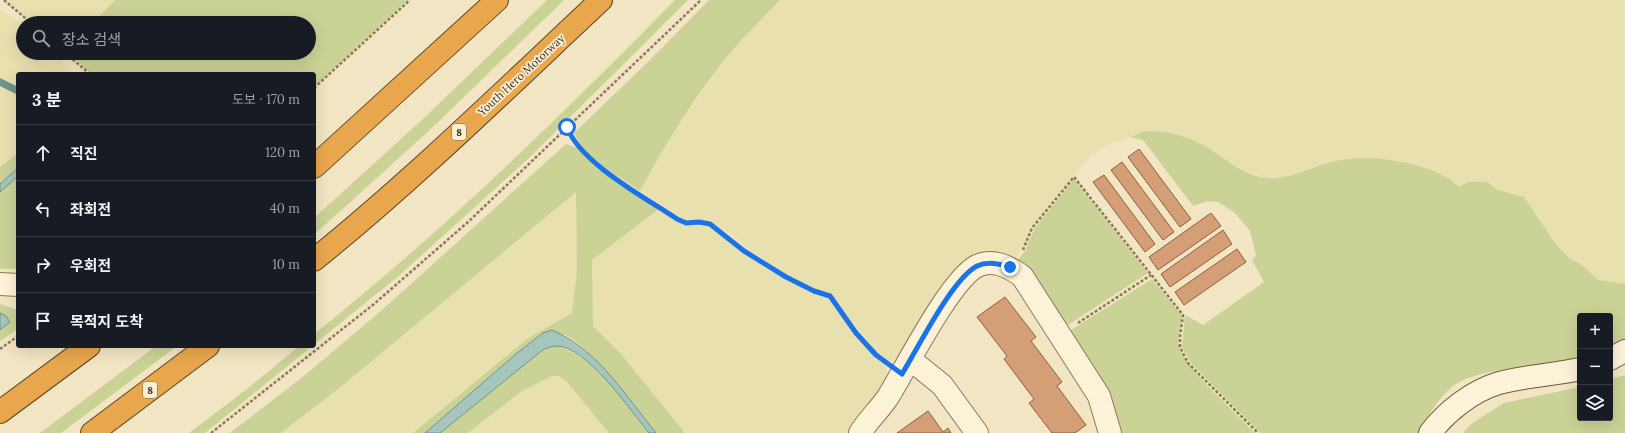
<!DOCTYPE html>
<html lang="ko">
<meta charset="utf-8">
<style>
:root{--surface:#171b24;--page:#242831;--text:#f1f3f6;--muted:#9ea1a6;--line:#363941}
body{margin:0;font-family:Lora,"Noto Sans KR",serif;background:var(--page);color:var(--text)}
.controls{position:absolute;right:12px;bottom:12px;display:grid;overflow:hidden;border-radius:4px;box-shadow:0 4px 16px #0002}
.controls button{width:36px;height:36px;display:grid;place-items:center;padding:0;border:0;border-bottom:1px solid var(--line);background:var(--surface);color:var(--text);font:20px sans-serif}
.stop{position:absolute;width:12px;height:12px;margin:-9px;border:3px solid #1a73e8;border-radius:50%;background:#fff}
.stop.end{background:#1a73e8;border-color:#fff;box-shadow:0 1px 4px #0008}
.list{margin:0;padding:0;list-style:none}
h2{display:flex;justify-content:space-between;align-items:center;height:52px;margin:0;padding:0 16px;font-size:17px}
h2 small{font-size:13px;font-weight:400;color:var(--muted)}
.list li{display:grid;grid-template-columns:26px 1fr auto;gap:12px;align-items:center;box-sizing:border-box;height:56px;padding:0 16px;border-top:1px solid var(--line)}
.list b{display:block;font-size:15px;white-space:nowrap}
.list em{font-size:13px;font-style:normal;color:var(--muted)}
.icon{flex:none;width:22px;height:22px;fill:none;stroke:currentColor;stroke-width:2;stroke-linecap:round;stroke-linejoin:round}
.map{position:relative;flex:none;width:1625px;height:433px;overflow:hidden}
.search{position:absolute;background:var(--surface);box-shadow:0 4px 16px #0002;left:16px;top:16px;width:300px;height:44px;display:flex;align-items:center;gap:10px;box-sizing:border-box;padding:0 14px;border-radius:22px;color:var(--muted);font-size:15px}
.panel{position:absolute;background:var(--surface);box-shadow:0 4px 16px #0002;left:16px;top:72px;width:300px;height:276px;border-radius:4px}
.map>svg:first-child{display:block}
.farmland{fill:#e9e0b0}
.green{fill:#cad296}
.water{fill:#a6c5bc;stroke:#6b948b}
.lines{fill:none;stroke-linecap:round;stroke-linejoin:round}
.stream{stroke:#6b948b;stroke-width:7}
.building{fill:#d49e76;stroke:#905e3b}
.street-casing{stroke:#8f7658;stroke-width:24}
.secondary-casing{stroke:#71573b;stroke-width:24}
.highway-casing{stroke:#5c432c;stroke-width:24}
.path{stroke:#8f7658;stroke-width:2.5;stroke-dasharray:3 2;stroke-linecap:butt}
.street{stroke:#fcf2d8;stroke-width:22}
.secondary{stroke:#fcf2d8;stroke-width:22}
.highway{stroke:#e9a74d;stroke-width:22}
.route{stroke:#1a73e8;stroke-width:5}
.labels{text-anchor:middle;stroke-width:3.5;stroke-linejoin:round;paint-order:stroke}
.shield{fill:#f9efd4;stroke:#756754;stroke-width:1}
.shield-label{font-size:10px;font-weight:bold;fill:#3d2d1d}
.street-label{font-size:11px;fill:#3d2d1d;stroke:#f9efd4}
</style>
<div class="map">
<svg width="1625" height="433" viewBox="0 0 1625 433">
<rect width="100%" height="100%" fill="#f2e5c3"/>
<path class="farmland" d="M6,0h109l-22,23h-60z
M780,0h845v284l-27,-4 -16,-15 -13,-7 -14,-15 -31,-46 -26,-7 -11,-8h-19l-9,5 -13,-11 -115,-14 -47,15 -18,1 -19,-6 -22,-12 -20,-14 -60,-15 -40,15 -13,8 -61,73 -9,22 -11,14 -15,-4 -100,103 -7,-1 -12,-8 -32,-39 -14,-20 -17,-5 -27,-14 -40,-26 -11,-11 -24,-15 -13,-2 -12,1 -47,-31 24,-46 32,-45 36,-49z
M0,9l23,16v28h31l21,21h-57v15l-18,-9z
M0,84l18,9v60l-18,14z
M576,192l1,79 -5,42 -45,26 -114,94h-132l62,-48z
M659,209l27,16 13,-1 11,2 33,26 42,27 28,13 15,5 27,37 29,32 6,10 -37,57h-168l-64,-79 -28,-28 -1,-66z
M552,376h7l8,6 42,51h-141l54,-42z"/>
<path class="green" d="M115,0h293l-94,87v-13h-222l-24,-21h241v-30h-216z
M547,0h17l-131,127 -119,108v-17l110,-100z
M675,0h13l-158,157 -129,117 -196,159h-16l58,-44 52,-43h15v-12c128,-102 246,-217 361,-334z
M709,0h71c-16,17 -33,33 -48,51 -36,43 -66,91 -92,140 -23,-16 -54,-32 -66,-58l74,-71z
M1145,131c23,0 40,4 60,15 20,12 38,30 62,32 21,2 42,-10 61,-15 34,-10 85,-3 116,13 6,2 10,7 15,11l9,-5h19l11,8 26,7 31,46 14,15 13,7 16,15 27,4v55l-15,10v-33h-30v42c-34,9 -102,8 -128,29 -15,12 -24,30 -34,46h-158l-70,-71 -8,-15 3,-32 18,10 61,-43 -12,-22 4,-4 -6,-25 -15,-18 -17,-11 -10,-1 -15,5 -50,-66 -13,-3z
M566,144l11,4 31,26 51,35 -67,51 1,66 28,28 64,79h-29c-17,-21 -70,-93 -94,-99 -6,-1 -13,-1 -19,-1l-26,20 -92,80h-12l114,-94 45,-26 5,-42 -1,-79 -233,193 -62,48h-51l75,-58 77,-65z
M18,153v15l-18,16v-17z
M18,176v93h-18v-77z
M1074,179l74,94 -83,54 -51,-62 11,-14 9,-22z
M1152,279l30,37c-1,10 -5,20 -3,30 3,19 60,70 76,87h-137l-50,-101z
M0,304l18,6v19l-18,12v-11l10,-8 -4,-6 -6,-3z
M156,346h21l-116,87h-21z
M556,346c41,10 67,56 93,87h-40l-42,-51 -8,-6h-7l-30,15 -54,42h-28l104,-84z
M1625,375v58h-162l8,-9 33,-21 76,-16v31h30v-39z"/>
<path class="water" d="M18,168v8l-18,16v-8z
M0,313l6,3 4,6 -10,8z
M552,330c45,19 74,66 104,103h-7c-18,-22 -63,-88 -93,-87 -4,0 -8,2 -12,3l-104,84h-15l92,-80 26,-20z"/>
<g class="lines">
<path class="stream" d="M0,82l18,9"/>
</g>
<path class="building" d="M1139,149l52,70 -11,8 -52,-70z
M1122,162l52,70 -11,8 -52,-70z
M1104,175l51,69 -10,8 -52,-70z
M1211,213l10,13 -63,44 -9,-13z
M1223,230l9,14 -62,43 -9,-13z
M1237,249l9,13 -62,43 -9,-13z
M1005,297l31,40 -5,4 31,41 -5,4 29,39 -11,8h-23l-23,-30 5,-4 -30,-40 3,-3 -30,-39z
M928,411l15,21 5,-4 3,5h-54z"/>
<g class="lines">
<defs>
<path id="street" d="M0,284l18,1
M911,360l31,25 35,48
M860,433c8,-13 20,-24 28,-36 18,-29 62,-117 89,-131 16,-8 32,1 45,10l77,120 11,37"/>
<path id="secondary" d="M1610,359l15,-8
M1430,433c16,-21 42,-42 69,-50 26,-7 54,-8 81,-14"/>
<path id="highway" d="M314,167l183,-167
M314,260c100,-81 193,-172 287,-260
M0,412l89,-66
M92,433l116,-87"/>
</defs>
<use href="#street" class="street-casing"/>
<use href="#secondary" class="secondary-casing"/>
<use href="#highway" class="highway-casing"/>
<path class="path" d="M4,0l27,23
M65,53l25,21
M314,88l96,-88
M567,127c13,35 79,71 110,92l9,4 13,-1 11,2 34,27 42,26 28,14 16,5 26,37 27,27
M1023,250l9,-22 42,-51 109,138 -3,21v11l8,16 70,70
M1078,323l73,-48
M0,349l18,-13
M211,433l163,-129 94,-82 233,-222"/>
<use href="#street" class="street"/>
<use href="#secondary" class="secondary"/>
<use href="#highway" class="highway"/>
</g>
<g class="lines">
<path class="route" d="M567,127c13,36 79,71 110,92l9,4 13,-1 11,2 34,27 42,26 28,14 16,5 26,37 20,22 26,19c16,-26 50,-95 75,-108 11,-5 23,-2 33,1"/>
</g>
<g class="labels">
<g class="shield">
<rect x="452" y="124" width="14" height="16" rx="3"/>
<rect x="143" y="382" width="14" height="16" rx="3"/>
</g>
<g class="shield-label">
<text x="459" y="136">8</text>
<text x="150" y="394">8</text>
</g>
<g class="street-label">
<text transform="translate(521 75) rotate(-43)" y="4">Youth Hero Motorway</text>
</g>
</g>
</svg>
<div class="controls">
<button>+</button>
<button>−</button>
<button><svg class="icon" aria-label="layers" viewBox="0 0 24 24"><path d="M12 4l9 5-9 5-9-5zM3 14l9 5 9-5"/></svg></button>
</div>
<div class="stop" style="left:567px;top:127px"></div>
<div class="stop end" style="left:1010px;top:267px"></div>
<div class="search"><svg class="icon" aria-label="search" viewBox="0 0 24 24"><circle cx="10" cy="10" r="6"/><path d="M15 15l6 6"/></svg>장소 검색</div>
<section class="panel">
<h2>3 분<small>도보 · 170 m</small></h2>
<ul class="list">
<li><svg class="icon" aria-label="ahead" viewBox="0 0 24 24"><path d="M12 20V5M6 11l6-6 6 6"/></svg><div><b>직진</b></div><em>120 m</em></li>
<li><svg class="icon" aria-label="left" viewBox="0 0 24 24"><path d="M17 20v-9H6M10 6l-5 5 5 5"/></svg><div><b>좌회전</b></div><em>40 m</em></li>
<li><svg class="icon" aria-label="right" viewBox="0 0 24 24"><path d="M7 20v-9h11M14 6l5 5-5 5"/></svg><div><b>우회전</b></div><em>10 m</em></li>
<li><svg class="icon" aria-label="arrive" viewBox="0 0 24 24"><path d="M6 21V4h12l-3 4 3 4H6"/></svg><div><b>목적지 도착</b></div></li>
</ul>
</section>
</div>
